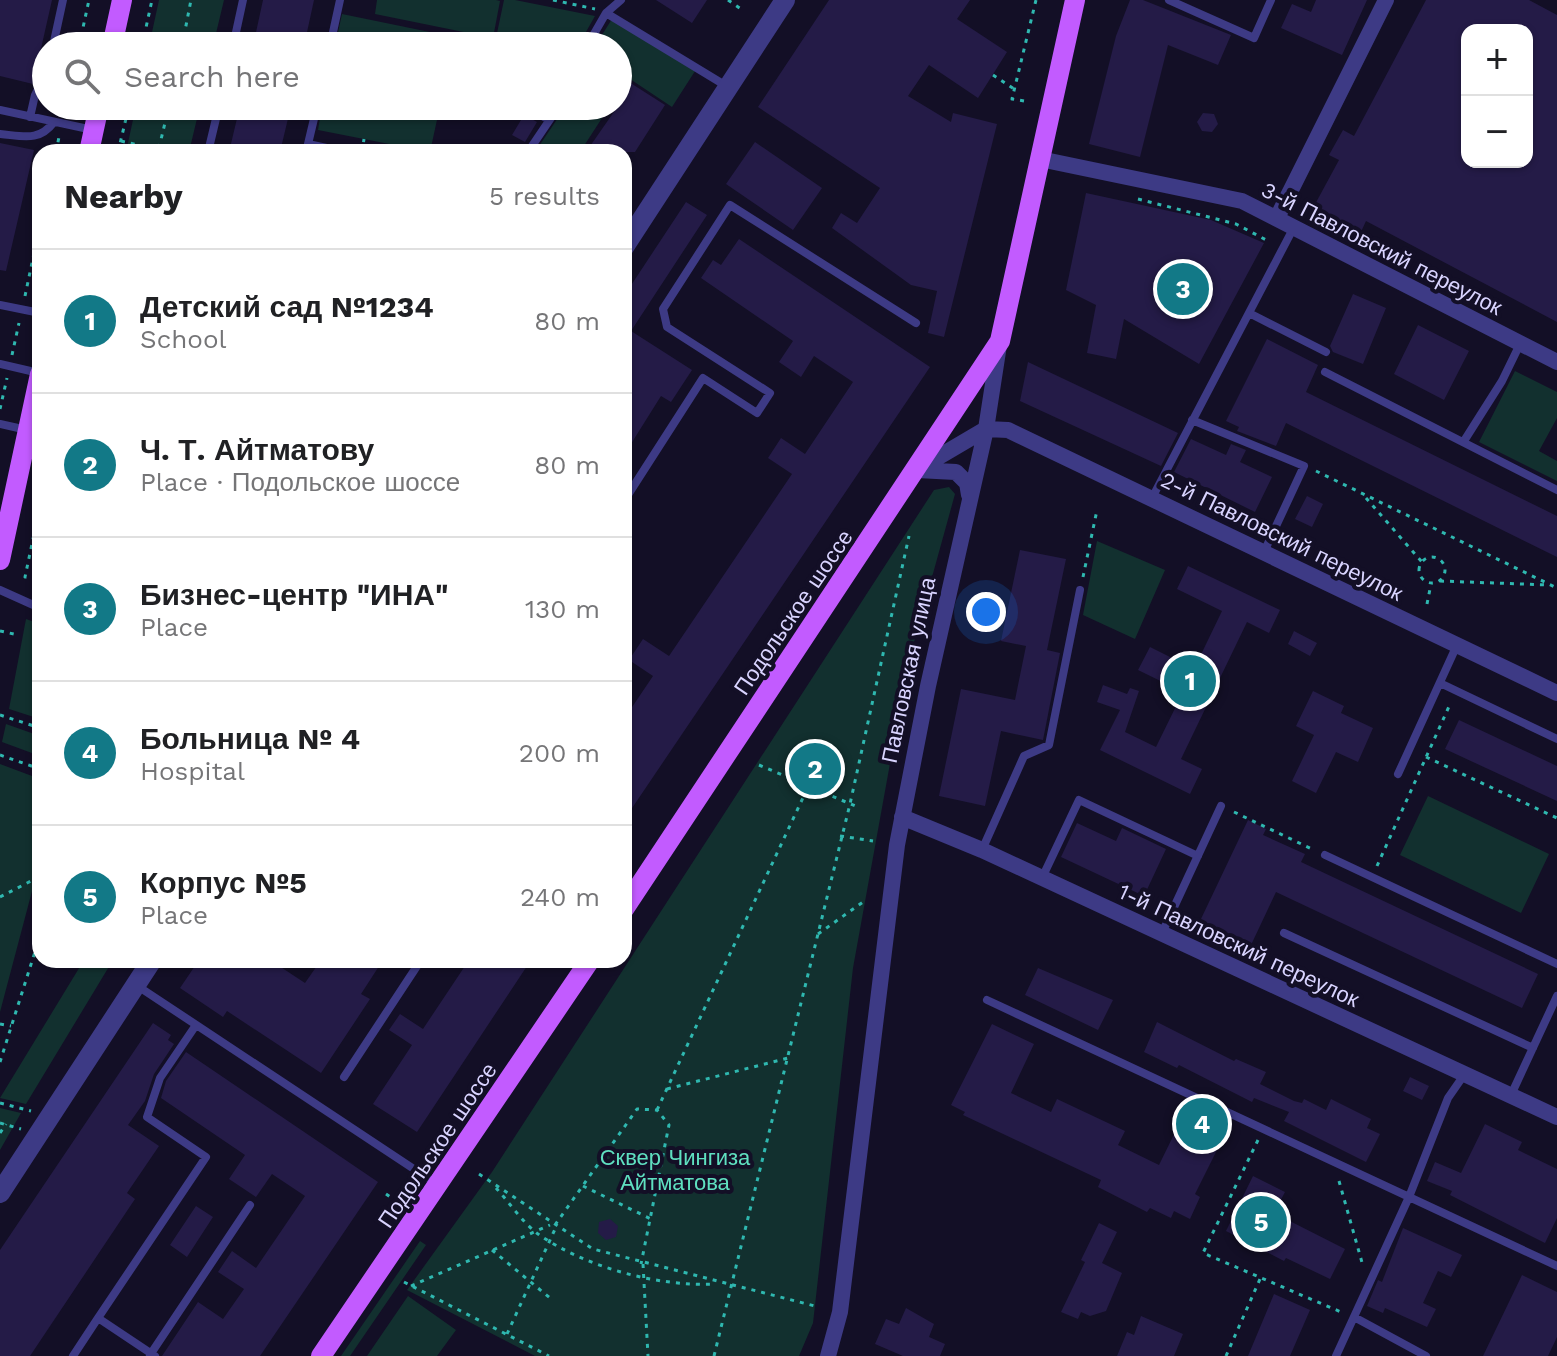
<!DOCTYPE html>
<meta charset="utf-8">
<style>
:root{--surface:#fff;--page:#f2f2f2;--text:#202124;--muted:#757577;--line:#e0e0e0;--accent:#127987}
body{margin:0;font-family:"Work Sans",sans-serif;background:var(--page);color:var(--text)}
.controls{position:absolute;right:24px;top:24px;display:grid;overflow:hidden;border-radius:16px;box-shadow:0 2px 6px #0004}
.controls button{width:72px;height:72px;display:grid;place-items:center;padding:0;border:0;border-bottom:2px solid var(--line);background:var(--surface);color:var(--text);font:40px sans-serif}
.you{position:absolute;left:986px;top:612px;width:28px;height:28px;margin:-20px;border:6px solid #fff;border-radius:50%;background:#1a73e8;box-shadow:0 0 0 12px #1a73e833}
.badge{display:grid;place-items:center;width:52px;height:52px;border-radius:50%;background:var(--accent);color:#fff;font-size:26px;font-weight:700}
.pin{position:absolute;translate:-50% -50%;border:4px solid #fff;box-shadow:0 2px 8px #0006}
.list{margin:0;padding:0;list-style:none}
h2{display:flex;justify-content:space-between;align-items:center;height:104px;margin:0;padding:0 32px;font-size:34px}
h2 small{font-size:26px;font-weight:400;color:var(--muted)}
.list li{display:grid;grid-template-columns:52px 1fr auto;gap:24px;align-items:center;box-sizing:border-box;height:144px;padding:0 32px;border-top:2px solid var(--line)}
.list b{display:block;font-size:30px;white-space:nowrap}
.list p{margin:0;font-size:26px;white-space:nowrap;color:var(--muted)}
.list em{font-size:26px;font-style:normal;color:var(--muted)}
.icon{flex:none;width:44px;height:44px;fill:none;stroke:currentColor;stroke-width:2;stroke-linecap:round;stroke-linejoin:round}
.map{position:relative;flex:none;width:1557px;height:1356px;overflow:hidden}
.search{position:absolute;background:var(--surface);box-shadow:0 2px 6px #0004;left:32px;top:32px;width:600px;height:88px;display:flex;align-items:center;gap:20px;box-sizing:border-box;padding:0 28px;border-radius:44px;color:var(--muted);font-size:30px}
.panel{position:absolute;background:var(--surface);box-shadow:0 2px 6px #0004;left:32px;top:144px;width:600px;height:824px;border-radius:24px}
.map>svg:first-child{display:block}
.green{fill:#12302f}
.building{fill:#241b47;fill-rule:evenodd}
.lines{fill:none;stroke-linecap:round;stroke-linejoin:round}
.path{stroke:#2fb8b0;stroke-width:3;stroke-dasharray:4 6;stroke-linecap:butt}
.service{stroke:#3d3a85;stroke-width:8}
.minor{stroke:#3d3a85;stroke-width:16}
.tertiary{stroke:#3d3a85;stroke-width:20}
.primary{stroke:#c25bff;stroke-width:20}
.labels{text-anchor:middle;stroke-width:8;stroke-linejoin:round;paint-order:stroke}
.street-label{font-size:22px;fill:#d9d4ff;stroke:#130f26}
.park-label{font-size:22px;fill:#5fe0c0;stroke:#130f26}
</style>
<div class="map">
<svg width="1557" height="1356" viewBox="0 0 1557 1356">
<rect width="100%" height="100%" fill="#130f26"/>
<path class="green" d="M159,0h65l-11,46h-64z
M377,0h119l4,1 -7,37 -118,-24z
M504,0h11l80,16 -17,30h-66l-16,-8z
M342,14l112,23 -2,9h-117z
M612,19l85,49 -25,39 -54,-36v-25h-23z
M136,106h64l-11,46h-63z
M322,106h118l-10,46 -112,-22z
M566,106h23l15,9 -24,37h-45z
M1515,371l42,21v26l-18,33 18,10v20l-78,-39z
M949,487l6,7 -47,170 -55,304 -40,355 -14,33h-264l-128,-66 85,-118 442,-682z
M1097,541l68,29 -30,69 -52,-24z
M26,619l14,5v95l-31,-10z
M6,724l34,12v20l-38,-14z
M0,764l40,15v82l-40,151z
M1428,796l121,58 -28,59 -121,-58z
M84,960h29l-87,144 -26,-6z
M0,1108l21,5 -21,37z
M420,1241l6,4 -76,111h-9z
M408,1296l48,34 -19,26h-70z"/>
<path class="building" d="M0,0h52l-19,84 -33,-8z
M263,0h51l-10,46h-51z
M656,0h51l-15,23z
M829,0h141l-13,19 50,33 -29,46 -49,-33 -21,31 43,26 2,-9 44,11 -53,213 -16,-4 9,-42 -26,-6 -79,-57 9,-15 16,10 23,-35 -122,-81z
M1130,0h13l88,35 -13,30 -50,-20 -28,112 -51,-13 27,-108z
M1316,0h51l-25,55 -61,-27 11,-24 19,8z
M1426,0h103l28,15v307l-191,-101 -6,13 -47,-26 26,-48 -10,-5 14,-25 11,6zM1467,30h60v132h-60z
M618,75l47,30 -30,47h-49l32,-46z
M240,106h51l-11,46h-51z
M1203,113l11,1 4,10 -6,8 -10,-1 -5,-9z
M524,115l13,7 -12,20 -13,-7z
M755,142l67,46 -29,42 -67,-46z
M0,143l34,7 -28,121 -6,-1z
M1086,193l125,27 53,23 -65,121 -75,-45 -8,40 -29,-6 9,-48 -30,-15z
M686,202l21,13 -76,116 61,39 -21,32 -10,-6 -37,59v-159z
M739,239l191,128 -306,453v-101l29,-43 -24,-16 14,-21 26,17 123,-182 -24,-16 13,-20 24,16 48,-72 -39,-26 -13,21 -22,-15 14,-21 -92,-63 12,-18 8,5z
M1353,294l33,14 -23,56 -30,-12 -3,-6z
M1418,325l51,26 -25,49 -50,-26z
M1267,339l51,26 -12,27 251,124v41l-271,-134 -10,23 -39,-15 2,-4 -13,-6z
M1028,362l150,71 -17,33 -141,-65z
M1191,439l35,16 5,-11 15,6 -6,12 32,15 -17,35 -81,-40z
M1307,496l16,8 -11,23 -17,-8z
M1020,550l46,9 -19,91 13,3 -17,87 -42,-9 -16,75 -46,-10 22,-107 54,11 11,-54 -25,-5z
M1188,566l92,44 -11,23 -22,-11 -66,137 21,10 -12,25 -90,-44 20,-40 -23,-8 6,-17 24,9 3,-6 9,3 -14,41 31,15 27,-55 -45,-22 12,-23 44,22 28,-58 -45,-22z
M1294,631l23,12 -7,13 -22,-12z
M1313,691l31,15 -3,7 32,15 -15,34 -22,-10 -20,41 -24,-12 22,-46 -18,-9z
M1459,720l98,46v35l-112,-52z
M1248,820l18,9 -3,6 42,19 -4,8 237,112 -16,34 -246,-116 -25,53 -51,-24z
M1077,823l39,18 6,-13 44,21 -22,47 -83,-39z
M199,960h71l35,23 16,-23h62l-22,34 9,5 -49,74 -94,-62 -4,6 -43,-29z
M469,960h62l-114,172 -44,-28 39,-59 -23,-15 11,-16 23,15z
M1038,968l75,32 -15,30 -73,-35z
M1157,1022l77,39 2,-2 30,13 -6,12 34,17 8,2 2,-4 22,11 5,-11 40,20 -4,9 13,6 -14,28 -82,-41 5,-9 -35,-14 -2,4 -73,-37 -2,3 -33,-16z
M153,1023l18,12 -3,5 6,4 -20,30 -9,27 -17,24 31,21 -32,47 8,6 -105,157h-30v-106z
M992,1024l42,20 -23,49 40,19 6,-13 68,32 -7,14 41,20 25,-51 41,20 -30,60 5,3 -10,22 -16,-8 -3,7 -21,-10 -3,4 -49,-25 3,-7 -138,-65 2,-3 -14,-7z
M186,1052l192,130 -118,174h-98l36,-54 25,17 21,-30 -26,-17 14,-21 24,17 49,-72 -33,-22 -16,23 -27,-18 16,-24 -84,-57 5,-17z
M1410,1077l19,9 -7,14 -19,-9z
M1485,1124l37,18 -4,8 39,19v49l-12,25 -95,-48 2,-4 -25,-10 8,-19 26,11z
M1253,1176l32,16 -11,21 71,36 -15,30 -44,-21 -2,3 -58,-30z
M196,1206l17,11 -26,40 -17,-12z
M610,1219l8,7 -2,11 -10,3 -8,-7 1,-11z
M1099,1223l18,9 -15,31 20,10 -16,38 -16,5 -9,-4 -3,7 -17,-7 24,-50 -4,-2z
M1403,1228l59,27 -11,22 -13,-6 -15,32 13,6 -9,18 -42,-19 -2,5 -16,-7 11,-26 4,2z
M1522,1275l35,17v45l-9,19h-65z
M1274,1294l36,16 -20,46h-42z
M906,1308l28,16 -5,13 16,7 -5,12h-37l-28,-12 11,-25 13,5z
M1141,1316l42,18 -9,22h-57l10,-24 7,3z"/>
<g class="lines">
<path class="path" d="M553,0l42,9
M728,0l13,9
M79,46l10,-46
M142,46l10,-46
M182,46l9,-46
M993,75l21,14
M1024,101l-12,-2 24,-99
M121,141l46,11
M159,148l10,-42
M56,152l3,-15
M118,152l11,-46
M362,152l2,-13
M1138,199l98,25 34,18
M25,296l15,-71
M12,355l7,-32
M0,409l7,-31
M1316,471l241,117
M1366,498l56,64
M40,506l-15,71 15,-1
M1419 570a13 13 0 1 1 26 0a13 13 0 1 1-26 0Z
M1083,577l14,-67
M1440,581l108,4
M1427,604l4,-20
M0,631l14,3
M0,715l40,13
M0,755l40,14
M1426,757l131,61
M759,765l101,43
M1234,812l80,38
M840,836l33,5
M1377,866l74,-164
M0,897l33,-17 7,3
M818,934l45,-32
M0,1024l11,2
M0,1062l40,-126
M667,1089l125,-32
M0,1103l31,8
M657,1110l151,-323
M0,1123l21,6
M0,1133l6,-9
M1258,1140l-55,113 138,59
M479,1174l114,75 222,57
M1339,1181l24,85
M583,1186l68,33
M496,1188c13,14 26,34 42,46 47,33 120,53 177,50
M386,1194l10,7
M555,1225l82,-116 20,1 12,15 -28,139
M492,1250l58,48
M643,1264l5,92
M404,1282l145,74
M411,1286l139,-61
M507,1334l49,-107
M714,1356l136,-552 59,-268
M1226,1356l34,-77"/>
<path class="service" d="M1169,0l85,38 17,-38
M606,13l122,74
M53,46l10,-46
M233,46l10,-46
M330,46l10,-46
M587,46l19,-33 15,-13
M317,106l-9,38 37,8
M526,106l23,14
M0,110l93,20
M30,117l5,-22 11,-22
M0,134c23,2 39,8 54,-12
M208,152l11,-46
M528,152l31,-46
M0,305l40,8
M1249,313l77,39
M0,364l39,9
M1325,372l232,118
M1192,420l112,46 -40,86
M0,424l27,6
M1464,441l38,-60 18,-37
M1152,498l142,-271
M624,501l79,-123 54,35 13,-20 -103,-66 -4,-18 67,-104 186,118
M0,590l40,18
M1440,683l117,56
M1398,774l59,-129
M982,850l42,-94 25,-11 31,-155
M1325,855l232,109
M1042,878l37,-78 119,56
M1162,933l59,-127
M1284,933l249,115
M136,985l299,198
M987,1000l570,266
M344,1077l77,-117
M1511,1095l46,-99
M1354,1317l72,39
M150,1355l100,-150
M73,1356l25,-38
M155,1356l-57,-38 108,-161 -59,-40 13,-39 36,-53
M1336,1356l73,-159 39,-99 16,-23"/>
<path class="minor" d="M1040,159l202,42 315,161
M1277,218l109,-218
M918,469l68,-40 22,1 549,263
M917,470l39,2 11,11 2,12
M902,817l80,33 575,267
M828,1356l12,-44 57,-467 31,-159 58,-257 13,-84"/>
<path class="tertiary" d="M624,247l161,-247
M0,1193l152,-233"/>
<path class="primary" d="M112,46l10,-46
M89,152l10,-46
M0,560l40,-186
M624,909l376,-568 75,-341
M321,1356l269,-396"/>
</g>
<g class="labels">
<g class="street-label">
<text transform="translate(1382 248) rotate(27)" y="8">3-й Павловский переулок</text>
<text transform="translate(1282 536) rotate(26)" y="8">2-й Павловский переулок</text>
<text transform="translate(793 612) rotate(-56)" y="8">Подольское шоссе</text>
<text transform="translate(908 670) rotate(-78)" y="8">Павловская улица</text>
<text transform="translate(1239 945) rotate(25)" y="8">1-й Павловский переулок</text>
<text transform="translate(437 1145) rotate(-56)" y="8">Подольское шоссе</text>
</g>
<g class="park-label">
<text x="675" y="1165">Сквер Чингиза<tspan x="675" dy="25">Айтматова</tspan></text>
</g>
</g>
</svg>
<div class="controls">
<button>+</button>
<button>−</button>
</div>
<div class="you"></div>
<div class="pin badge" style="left:1190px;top:681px">1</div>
<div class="pin badge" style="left:815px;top:769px">2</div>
<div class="pin badge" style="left:1183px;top:289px">3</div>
<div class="pin badge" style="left:1202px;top:1124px">4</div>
<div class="pin badge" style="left:1261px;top:1222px">5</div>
<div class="search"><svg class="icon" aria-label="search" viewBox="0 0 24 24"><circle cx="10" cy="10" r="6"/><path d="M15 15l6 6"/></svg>Search here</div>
<section class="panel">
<h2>Nearby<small>5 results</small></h2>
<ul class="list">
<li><span class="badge">1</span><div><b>Детский сад №1234</b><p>School</p></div><em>80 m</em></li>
<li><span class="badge">2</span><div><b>Ч. Т. Айтматову</b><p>Place · Подольское шоссе</p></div><em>80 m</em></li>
<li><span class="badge">3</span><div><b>Бизнес-центр &quot;ИНА&quot;</b><p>Place</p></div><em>130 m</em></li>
<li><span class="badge">4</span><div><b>Больница № 4</b><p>Hospital</p></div><em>200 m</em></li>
<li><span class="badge">5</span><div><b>Корпус №5</b><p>Place</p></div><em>240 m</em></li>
</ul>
</section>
</div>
